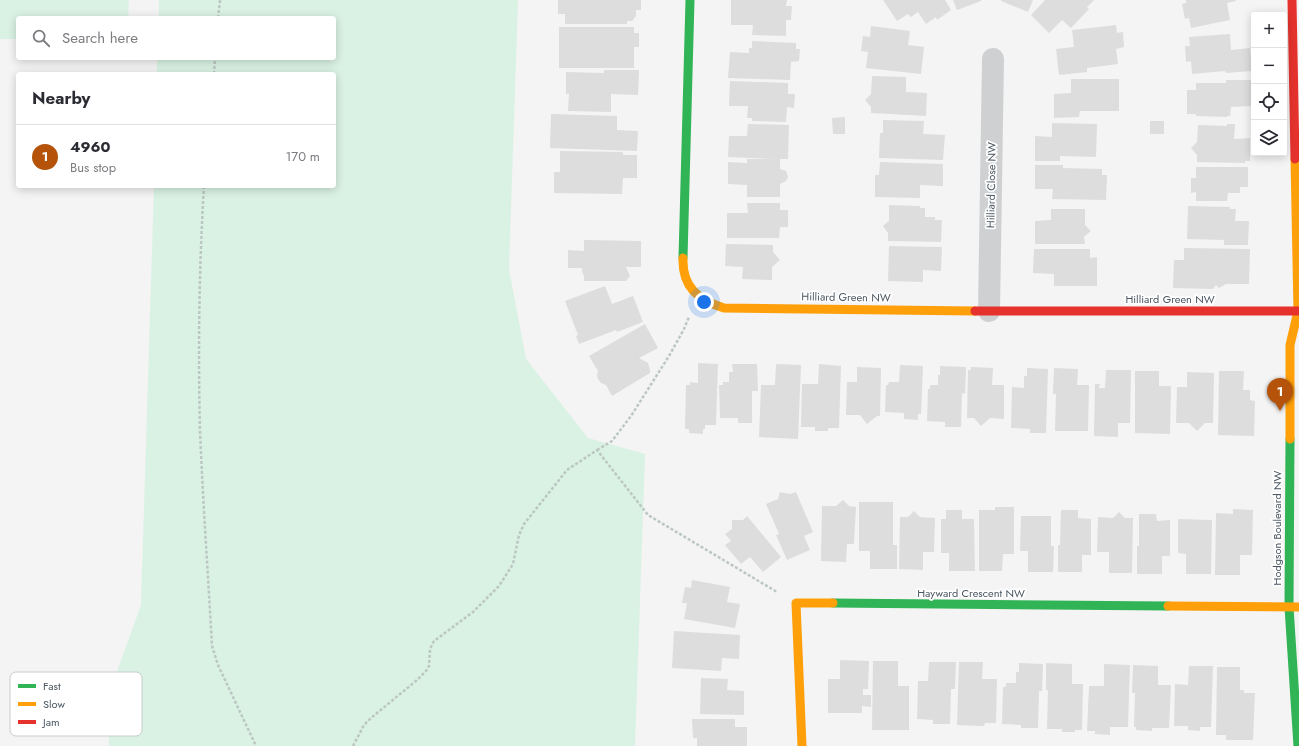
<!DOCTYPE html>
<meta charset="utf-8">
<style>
:root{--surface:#fff;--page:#f2f2f3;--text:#2b2b33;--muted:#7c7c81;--line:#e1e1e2;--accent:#b45309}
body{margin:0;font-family:Jost,sans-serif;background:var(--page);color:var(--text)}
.controls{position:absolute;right:12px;top:12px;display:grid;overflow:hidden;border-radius:4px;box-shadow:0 2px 10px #0003}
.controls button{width:36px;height:36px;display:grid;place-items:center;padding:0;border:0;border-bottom:1px solid var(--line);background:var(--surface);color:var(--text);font:20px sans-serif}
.you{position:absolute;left:704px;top:302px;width:14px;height:14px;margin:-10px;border:3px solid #fff;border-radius:50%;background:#1a73e8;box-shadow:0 0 0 6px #1a73e833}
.badge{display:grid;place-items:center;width:26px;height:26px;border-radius:50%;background:var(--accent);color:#fff;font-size:13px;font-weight:700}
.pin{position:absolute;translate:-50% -33px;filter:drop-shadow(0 1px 2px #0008)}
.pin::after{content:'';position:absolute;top:21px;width:14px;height:12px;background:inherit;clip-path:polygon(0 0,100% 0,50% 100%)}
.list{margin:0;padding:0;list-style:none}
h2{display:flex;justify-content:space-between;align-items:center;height:52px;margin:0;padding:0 16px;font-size:17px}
h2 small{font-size:13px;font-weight:400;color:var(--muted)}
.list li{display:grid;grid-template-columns:26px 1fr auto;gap:12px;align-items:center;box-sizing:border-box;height:64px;padding:0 16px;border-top:1px solid var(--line)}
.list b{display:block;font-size:15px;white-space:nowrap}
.list p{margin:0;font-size:13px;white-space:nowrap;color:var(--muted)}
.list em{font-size:13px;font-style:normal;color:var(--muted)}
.icon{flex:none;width:22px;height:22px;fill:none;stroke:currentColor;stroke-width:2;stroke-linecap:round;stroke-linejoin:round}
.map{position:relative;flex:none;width:1299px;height:746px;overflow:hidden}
.search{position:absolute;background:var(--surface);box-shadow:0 2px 10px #0003;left:16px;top:16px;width:320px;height:44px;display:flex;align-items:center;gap:10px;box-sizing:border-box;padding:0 14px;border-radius:4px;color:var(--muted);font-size:15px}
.panel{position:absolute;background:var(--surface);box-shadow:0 2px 10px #0003;left:16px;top:72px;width:320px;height:116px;border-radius:4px}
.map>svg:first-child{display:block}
.green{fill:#d9f2e3}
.building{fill:#ddddde}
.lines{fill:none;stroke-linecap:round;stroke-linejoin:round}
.path{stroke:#bcc7c4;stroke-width:2.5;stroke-dasharray:3 2;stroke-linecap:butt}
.street{stroke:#ced0d2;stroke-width:22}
.fast{stroke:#30b455;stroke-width:9}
.slow{stroke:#ff9f0a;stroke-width:9}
.jam{stroke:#e5322d;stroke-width:9}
.labels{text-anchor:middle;stroke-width:3.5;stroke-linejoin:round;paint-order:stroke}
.street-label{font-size:11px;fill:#4a5661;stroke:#fff}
.key{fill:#fff;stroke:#c9ccd0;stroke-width:1}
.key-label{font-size:11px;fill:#4a5661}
</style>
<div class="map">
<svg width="1299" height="746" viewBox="0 0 1299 746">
<rect width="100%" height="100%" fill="#f4f4f4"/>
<path class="green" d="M0,0h129l-1,18h-110v21h-18z
M159,0h359l-9,269 17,90 62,79 57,16 -10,292h-526v-52l32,-89 13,-419h180v-112h-177v-16h177v-40h-175z"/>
<path class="building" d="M558,0h83v10h-5v6l-4,5h-5v3h-62v-10h-7z
M731,0h56l-1,6h6l-1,14h-5v16l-34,-1 1,-10h-22z
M883,0h62l6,10 -14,10 -1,-3 -10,7 -8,-12 -7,5 -3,-3 -11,7z
M953,0h28v1l-24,9z
M1001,0h32l-5,12 -27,-11z
M1045,0h49l-7,7 2,2 -18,19 -9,-8 -13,13 -18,-18z
M1186,0h50v1l-9,2 3,17 -39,8 -2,-10 -4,1 -3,-15 4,-1z
M1116,25l1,8 6,-1 1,15 -8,2 2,15 -31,4v4l-28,3 -3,-26 18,-2 -2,-17z
M871,26l39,5 -2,14 16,2 -3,27 -55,-6 2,-16 -7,-1 2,-15 7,1z
M559,27h75v6h5v14h-5v21h-75z
M1230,34l1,16 19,-2 2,23 -26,2 -1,-2 -33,3 -1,-13 -5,1 -1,-16h5l-1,-9z
M752,41l44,2v6h4l-1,12 -8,1 -1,18 -62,-2 2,-26 19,1v-5h3z
M604,70h35l-1,25 -27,-1v18l-43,-1 1,-17h-3v-22l38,1z
M872,76l34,1v15l21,1 -1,23 -55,-3v-6l-6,-7 6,-6z
M1071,79h48v32h-39l-1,6 -25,1v-24l17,-1z
M1226,80h26l-1,26 -20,1 -1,9h-3v1l-31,-1v-2h-9v-24h9v-7h30z
M730,81l58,2v11h7l-1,14 -7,-1 -1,15 -34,-1v-3h-5l1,-12h-19z
M551,114l66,2v14l21,1 -1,20 -87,-3z
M845,117v17h-12l-1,-16z
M883,120l41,1 -1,13 22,1 -2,25 -64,-2 1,-25h3z
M1150,121h14v13h-14z
M1052,123l45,1 -1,33 -36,-1v5h-25v-25l17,1z
M748,124l41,1 -1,34h-8v10l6,2 2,6 -2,4 -6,3v13h-33v-12l-19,-1v-22l19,1v-4h28l-47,-2 1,-21h18z
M1227,124h8l-1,15 16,-1v23h-5v2l-48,-1v-7l-6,-7 6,-6 1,-17 29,1z
M560,151l63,1v3h14v23h-14l-1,16 -68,-1v-21h6z
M880,162l63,2v22l-23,-1v13l-45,-1v-22h4z
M1035,165h28v3l39,1v6h5l-1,25 -54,-1 1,-10h-18z
M1196,167h52v20h-8v6h-12l-1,8h-31v-9l-5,1v-15h5z
M747,203h33v7h8v17h-8l-1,11h-52v-25h21z
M889,205l31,1v2h5v9h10v3h7l-1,22 -53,-1v-8l-5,-7 6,-5z
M1188,206l42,1v2h6l-1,12h14l-1,24h-24v-5l-37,-1z
M1051,209h34v16l6,6 -7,6 1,7h-50v-23l16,-1z
M584,240l57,1v26h-15l4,9 -4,5h-42v-5l-2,-4v-4h-14v-18l16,1z
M726,244l47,1v7l7,8 -8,7v13l-30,-1 1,-12 -18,-1z
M889,246l53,1 -1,24 -18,-1v12l-35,-1z
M1184,248l66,1 -1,35h-23l-7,4 -3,-3 -3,4 -40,-1 1,-28h10z
M1034,249h56v9l7,-1v29h-43v-12l-21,-1z
M605,286l7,18 21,-8 10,26 -26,10 -1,-2 -37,14 -3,-8 2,-1 -13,-34z
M645,324l13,24 -19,10 9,5 2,7v3l-38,23 -6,-11 -5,-2 -3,-4 -1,-4 1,-4 -9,-15z
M698,363l20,1 -2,61h-11v4h-2v5l-14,-1v-4h-4l1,-44h4v-3l8,1z
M732,364h25l1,27h-6v32h-14v-5h-18l-1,-33h4v-3h6v-10h4z
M776,364l25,1 -3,74 -39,-2 2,-52h14z
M819,364l22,2 -2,62h-11v3h-13v-4h-14l1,-43h16z
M900,365l23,1 -2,48h-3v6l-14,-1v-6l-19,-1 1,-27h2l1,-3h10z
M940,366l26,1 -1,27 -3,-1 -1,34h-16v-5l-18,-1 1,-32h2v-4h8v-10h2z
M857,367l24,1 -1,48h-3l-10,8 -7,-9h-14l1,-33h10z
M971,367l22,1 -1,17h12v34l-14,-1 -9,8 -7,-8h-7l1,-48h3z
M1027,368l21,1 -2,64h-16v-4l-19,-1 1,-41 12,1v-12h3z
M1054,368l24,1 -1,16h12l-1,46h-33l1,-37h-3z
M1106,370h25l-1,53h-12v14l-24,-1 1,-52h5l-1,4h6z
M1135,371h24v15h12l-1,48 -35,-1z
M1219,371h25l-1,19h7v10l5,1 -1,35 -36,-1z
M1187,372l27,1 -1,50h-8l-8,8 -8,-8h-13l1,-36h10z
M780,492l10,2 6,-2 17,40 -9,4 6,14 -23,10 -11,-25 3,-1 -13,-30 12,-5z
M843,500l6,6 7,1 -2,37h-7l-1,18 -25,-1 1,-55h14z
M859,502h34v43h4v24h-27v-18h-11z
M995,507h19v47h-11l-1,17h-23v-61h16z
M1233,509l20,1 -1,45h-12v20h-25l1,-62 17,1z
M946,510h16v9h12l1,52h-26v-18h-8v-34h5z
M1061,510h17v8l13,1v36h-9v17h-24v-27h2z
M914,511l6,6 15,1 -1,34h-11v18l-24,-1 1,-52h8z
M1119,512l6,6h8l-1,55h-23v-21h-12l1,-35 15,1z
M1139,514h17l1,7 13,-1v36h-8v18h-25v-28h2z
M747,516l34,41 -18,15 -13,-15 -9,7 -16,-19 6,-4 -6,-7 7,-5v-9h11z
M1021,516h30v30h3l-1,26h-25v-21h-8z
M1178,519l34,1 -1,54h-25v-20l-8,-1z
M692,580l38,7 -3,15 13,2 -5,24 -51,-9 3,-16h-5l3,-16 6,1z
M674,631l66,4 -1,24 -17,-1 -1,13 -49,-3z
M840,660l29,1 -1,28h-5v6h8v12l-9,-1v7h-34v-34h12z
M873,661h25v25h11v44h-37z
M929,662h27l-1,27h-4l-1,35h-17v-4l-16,-1 1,-38h10z
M959,662h24l-1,17h15l-1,44h-11l-1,3 -27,-1z
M1019,663l24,1 -1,27h-3l-1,37h-17v-3l-19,-1 1,-37h3v-4h10v-11h3z
M1046,663l26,1v20h11l-1,46h-7v2h-13v-3h-15l1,-39h-2z
M1104,664l26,1 -2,62h-18v8l-15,-1v-3h-8l2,-45h15z
M1133,665l25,1v19h13l-2,43h-17v3l-16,-1v-3h-2l1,-34h-3z
M1189,666h24l-2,61h-11v4l-12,-1v-4h-14l1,-42 13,1z
M1217,667h23v23h4v3h11l-2,47h-27v-5h-10z
M701,678l27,1 -1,11 17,1v24l-44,-1z
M692,719h43v8h12v19h-50v-8h-4z"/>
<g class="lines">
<path class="path" d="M218,18l2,-18
M214,74l1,-16
M204,186c-5,82 -6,163 -4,245 3,72 8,143 12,215l6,19 38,81
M597,450l15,-9 19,-25 38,-60 15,-27 5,-12
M353,746l11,-21 7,-7 46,-38 9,-9 3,-5 1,-17 4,-8 39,-29 26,-26 14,-22 6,-29 5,-11 43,-54 30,-20 51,65 129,77"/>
<path class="street" d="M989,311l4,-252"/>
<path class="fast" d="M683,258l7,-258
M1290,439l-1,168 9,139
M833,603l335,3"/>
<path class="slow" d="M683,258c-1,29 15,42 41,50l251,3
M1290,439v-94l8,-34 -3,-152
M1168,606l131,1
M802,746l-6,-143h37"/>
<path class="jam" d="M1292,0l3,159
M975,311h324"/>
</g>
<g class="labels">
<g class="street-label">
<text transform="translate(991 185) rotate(-89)" y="4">Hilliard Close NW</text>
<text transform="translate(846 297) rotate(1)" y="4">Hilliard Green NW</text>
<text x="1170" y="303">Hilliard Green NW</text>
<text transform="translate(1277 528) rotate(-90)" y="4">Hodgson Boulevard NW</text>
<text x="971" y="597">Hayward Crescent NW</text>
</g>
</g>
<rect x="10" y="672" width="132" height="64" rx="6" class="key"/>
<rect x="18" y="684" width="18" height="4" fill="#30b455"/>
<rect x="18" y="702" width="18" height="4" fill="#ff9f0a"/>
<rect x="18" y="720" width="18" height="4" fill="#e5322d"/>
<g class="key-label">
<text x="43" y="690">Fast</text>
<text x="43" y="708">Slow</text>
<text x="43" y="726">Jam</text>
</g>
</svg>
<div class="controls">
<button>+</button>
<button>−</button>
<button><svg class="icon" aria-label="locate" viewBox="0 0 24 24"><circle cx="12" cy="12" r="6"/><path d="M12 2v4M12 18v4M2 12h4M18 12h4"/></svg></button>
<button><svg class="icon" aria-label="layers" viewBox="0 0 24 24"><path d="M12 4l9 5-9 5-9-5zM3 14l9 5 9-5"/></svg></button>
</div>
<div class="you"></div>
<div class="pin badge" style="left:1280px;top:411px">1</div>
<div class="search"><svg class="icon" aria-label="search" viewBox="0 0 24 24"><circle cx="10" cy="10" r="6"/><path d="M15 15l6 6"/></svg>Search here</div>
<section class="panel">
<h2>Nearby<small></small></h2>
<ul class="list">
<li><span class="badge">1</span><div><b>4960</b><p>Bus stop</p></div><em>170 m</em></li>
</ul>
</section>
</div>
